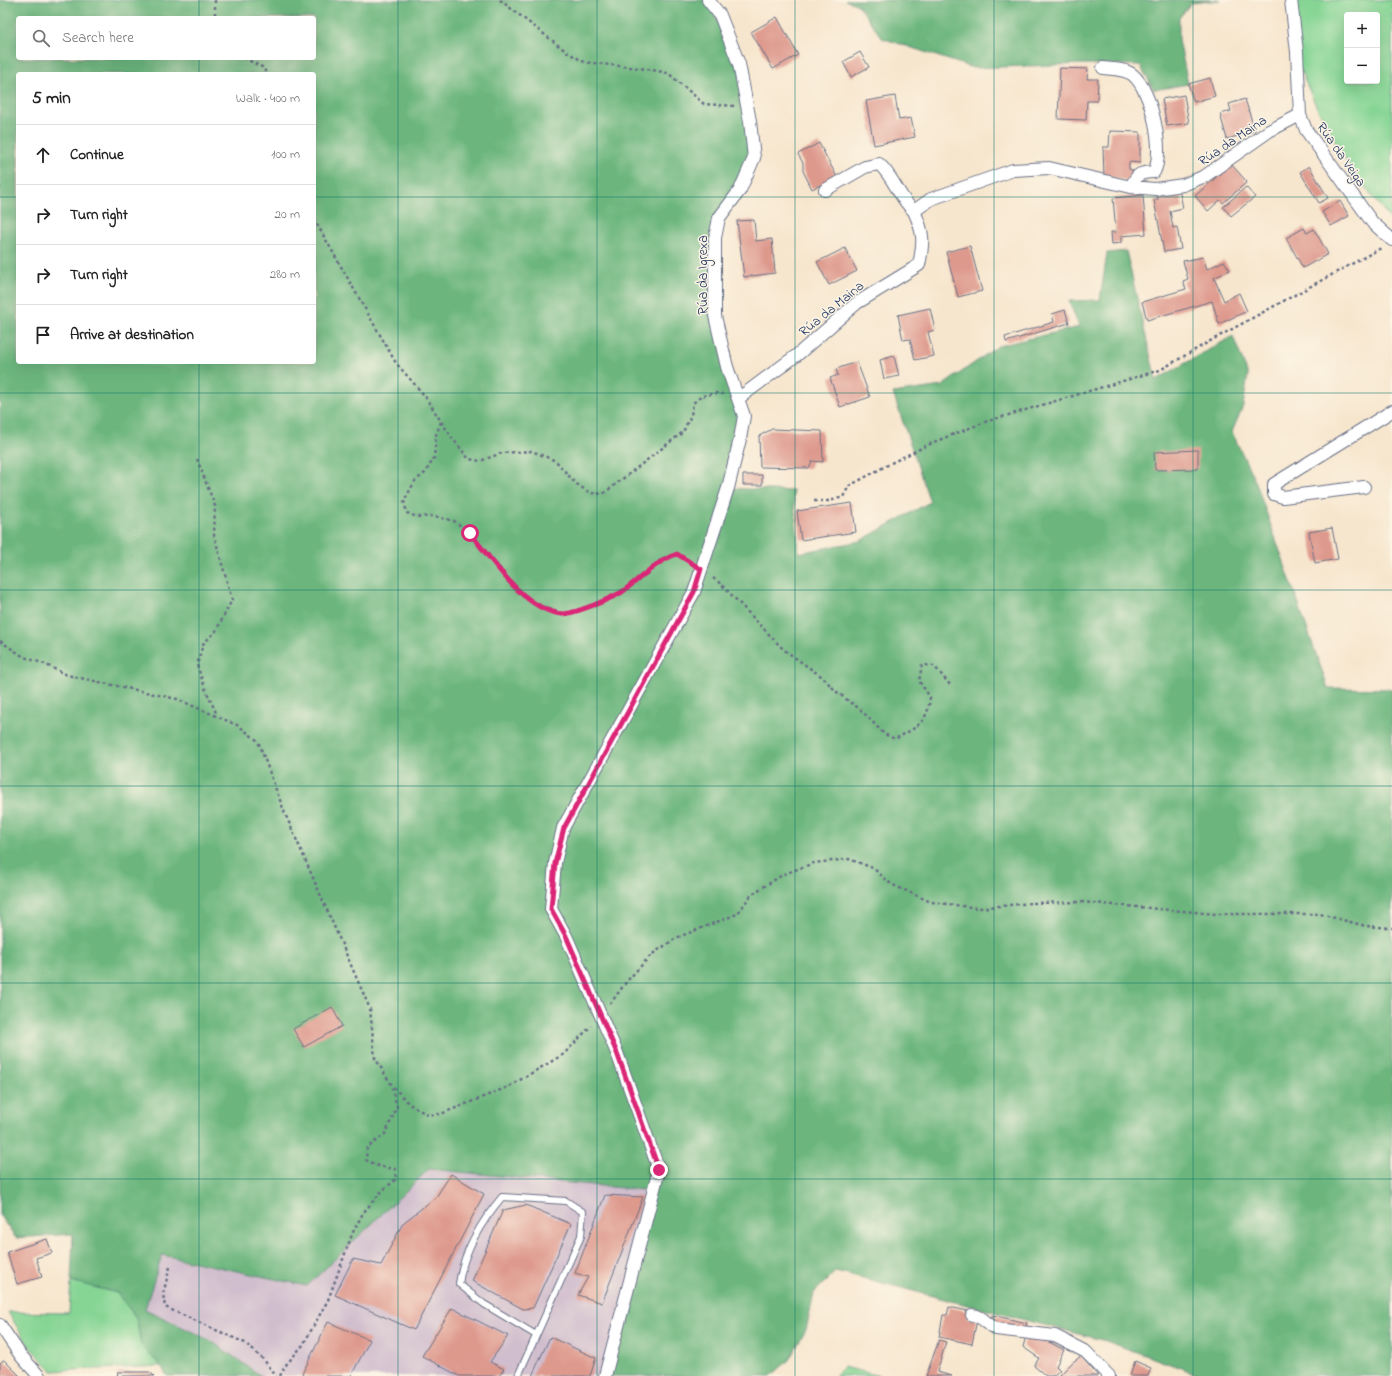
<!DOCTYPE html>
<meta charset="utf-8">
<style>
:root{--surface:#fff;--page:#f2f2f2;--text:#222;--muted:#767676;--line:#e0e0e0}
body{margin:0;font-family:"Indie Flower",sans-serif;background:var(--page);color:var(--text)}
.controls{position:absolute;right:12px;top:12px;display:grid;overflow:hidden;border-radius:4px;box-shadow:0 4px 16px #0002}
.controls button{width:36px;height:36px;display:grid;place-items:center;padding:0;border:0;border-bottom:1px solid var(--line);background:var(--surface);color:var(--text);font:20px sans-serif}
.stop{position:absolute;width:12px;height:12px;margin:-9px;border:3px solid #db2777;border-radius:50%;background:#fff}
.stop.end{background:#db2777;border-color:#fff;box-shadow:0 1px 4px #0008}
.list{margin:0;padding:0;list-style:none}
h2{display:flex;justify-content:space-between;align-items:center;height:52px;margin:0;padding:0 16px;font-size:17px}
h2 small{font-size:13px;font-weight:400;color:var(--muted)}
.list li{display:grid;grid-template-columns:26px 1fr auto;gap:12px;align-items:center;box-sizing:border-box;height:60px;padding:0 16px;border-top:1px solid var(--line)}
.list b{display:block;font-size:15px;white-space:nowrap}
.list em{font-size:13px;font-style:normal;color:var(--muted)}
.icon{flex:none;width:22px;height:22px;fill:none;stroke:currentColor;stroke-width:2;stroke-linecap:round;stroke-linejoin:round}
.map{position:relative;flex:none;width:1392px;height:1376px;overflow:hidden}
.search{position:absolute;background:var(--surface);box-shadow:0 4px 16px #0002;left:16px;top:16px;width:300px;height:44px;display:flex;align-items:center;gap:10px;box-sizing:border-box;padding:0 14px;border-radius:4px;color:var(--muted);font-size:15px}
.panel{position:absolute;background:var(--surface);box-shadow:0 4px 16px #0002;left:16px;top:72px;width:300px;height:292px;border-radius:4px}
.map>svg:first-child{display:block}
.industrial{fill:#d0bdcd}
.green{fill:#86d594;stroke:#508279;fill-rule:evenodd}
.forest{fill:#6cb67e;stroke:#44726e;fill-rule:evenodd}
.building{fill:#de998d}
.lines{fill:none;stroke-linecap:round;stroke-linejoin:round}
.service-casing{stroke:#686f85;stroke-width:8}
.minor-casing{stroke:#686f85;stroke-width:14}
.path{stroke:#686f85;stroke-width:2.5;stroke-dasharray:3 3;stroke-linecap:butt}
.service{stroke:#fff;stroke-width:6}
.minor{stroke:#fff;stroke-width:12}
.route{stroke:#db2777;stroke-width:5}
.grid{fill:none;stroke:#0f766e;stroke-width:1;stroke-opacity:0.55}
.labels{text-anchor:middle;stroke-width:3;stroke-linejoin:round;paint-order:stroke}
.street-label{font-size:14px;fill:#1b2f5e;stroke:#fcf5e5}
</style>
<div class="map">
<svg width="1392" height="1376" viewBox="0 0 1392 1376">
<rect width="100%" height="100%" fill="#fcf5e5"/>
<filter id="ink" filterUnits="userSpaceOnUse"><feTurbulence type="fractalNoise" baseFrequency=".025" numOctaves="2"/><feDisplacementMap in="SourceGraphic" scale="8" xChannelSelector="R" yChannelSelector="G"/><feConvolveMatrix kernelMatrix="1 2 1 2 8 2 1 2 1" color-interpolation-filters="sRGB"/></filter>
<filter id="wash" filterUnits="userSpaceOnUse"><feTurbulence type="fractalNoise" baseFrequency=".012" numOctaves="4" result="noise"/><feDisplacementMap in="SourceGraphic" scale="16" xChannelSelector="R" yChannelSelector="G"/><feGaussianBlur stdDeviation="0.9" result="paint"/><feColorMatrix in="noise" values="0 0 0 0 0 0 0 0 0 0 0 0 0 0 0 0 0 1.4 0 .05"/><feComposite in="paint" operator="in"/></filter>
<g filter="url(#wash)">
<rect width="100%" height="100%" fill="#f7e6ce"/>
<path class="industrial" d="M429,1169l225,21 -49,186h-344l-50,-35 -66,-32 14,-54 148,31z"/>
<path class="green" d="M1291,0h101v221l-40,-50 -35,-63 -19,-43zM1347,15h30v66h-30z
M71,1281l46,12 19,24 5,28 20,21 -109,5 -24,-26 -20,-33 61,1z
M843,1367l38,9h-46z"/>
<path class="forest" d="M0,0h708l31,64 15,94 -35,60 -4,98 29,100 -16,72 65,3 6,62 61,-12 70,-39 -37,-109 49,-7 56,-40 81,-19 -10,-26 31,-1 7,-47 19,-2 30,129 77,-44 15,39 -5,31 -11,26 24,51 72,205 64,1v687h-189l-97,-35 -270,-70 -22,22 -8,37 -17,30 -18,16h-166l48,-185 -224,-22 -122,117 -145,-31 -17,54 66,32 50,35h-94l-6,-10 -20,-21 -5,-28 -19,-24 -46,-12 2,-47 -57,4 -16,-22zM18,18h296v40h-296zM18,74h296v288h-296z
M845,0h375l-29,3 -12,15v22l9,44 -34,6 -14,-25 -55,-1 -112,4 -91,-30 -24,-33z"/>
<g id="blocks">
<path class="building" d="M777,17l21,38 -25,14 -22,-37z
M860,52l9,15 -18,10 -8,-15z
M1060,68l28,1 -1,10h11l-1,22h-10l-1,19 -28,-1z
M1210,78l5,18 -21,6 -6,-18z
M1184,95l5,28 -22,3 -5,-27z
M895,96l4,24 12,-2 4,19 -41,8 -8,-44z
M1245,99l10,32 -28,8 -7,-25 11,-3 -2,-7z
M1110,131l30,1v31l-11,-1v7l4,2 -5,10 -24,-5 -1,-29h6z
M819,143l18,34 -25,12 -9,-18v-8l-5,-9z
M1231,164l16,18 -24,21 -3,-3 -12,11 -13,-15z
M1309,166l19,32 -9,5 -19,-31z
M1246,187l9,10 -24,19 -8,-9z
M1179,189l4,19 -13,3 3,17 4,-1 4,22 -17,3 -10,-52 4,-1v-6z
M1143,195l3,39 -25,2v7l-9,1 -1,-12h5l-3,-34z
M1340,201l9,15 -18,10 -9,-14z
M754,220l2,21 16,-2 3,34 -31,4 -7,-56z
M1304,228l3,5 7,-4 14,25 -25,14 -17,-30z
M970,246l12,45 -24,6 -12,-45z
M845,248l12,23 -28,14 -12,-23z
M1203,257l4,12 17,-8 6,9 -16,8 10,23 15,-8 8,18 -28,13 -7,-23 -65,19 -5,-18 44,-13 -3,-8 5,-2 -5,-18z
M930,308l5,22 -7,2 6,24 -19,4 -5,-21 -7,1 -5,-25z
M1065,310l4,13 -63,19 -1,-5 49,-15 -2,-8z
M894,356l5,20 -15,3 -4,-19z
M857,362l13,35 -30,10 -10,-29 8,-3 -2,-6z
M772,429l50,2 1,31 -11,-1 -3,7 -49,-1 -1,-31z
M1198,450v19l-43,1 -1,-18z
M743,475h19v10h-19z
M852,503l4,29 -55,8 -4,-29z
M1332,528l6,31 -23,4 -6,-31z
M332,1007l10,19 -38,21 -11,-18z
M451,1174l33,20 -70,136 -79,-35 18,-36 28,6 22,-42 33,-26z
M605,1195l38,2 -41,106 -24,-8 10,-18 -13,-4z
M526,1205l45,19 -38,84 -10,1 -51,-28 31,-71z
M47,1239l5,14 -16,5 6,19 -25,7 -10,-32z
M949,1307l19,4 -1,7 10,2 -5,24 -33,-7 4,-22h4z
M452,1308l56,28 -18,26 14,7 -5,7h-40l-37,-20z
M992,1315l35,8 -1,6 -34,-5z
M328,1322l42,18 -19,36h-50z
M1026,1336h12l26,14 -8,16 4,4 -7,6h-7l-12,-10 5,-8 -16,-11z
M550,1337l46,21 -6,18h-58z
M939,1340l7,2 -9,30 15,4h-26z
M1081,1356l17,20h-39l14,-14z
M4,1360l16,16h-20v-13z
M1135,1361l16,7 -3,8h-18z
M118,1372h32l4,4h-37z"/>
</g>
</g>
<g filter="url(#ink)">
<use href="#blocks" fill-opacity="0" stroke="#686f85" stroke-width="1"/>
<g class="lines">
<defs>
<path id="service" d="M518,1376l63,-140 2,-24 -17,-11 -64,-4c-21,25 -39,55 -43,87l25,20 52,31"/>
<path id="minor" d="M1291,0l6,52 3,63 6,15 66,92 20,18
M1103,68c9,1 23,1 30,7 19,16 32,77 21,97 -14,1 -17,1 -23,15
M825,190l40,-23 14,-3c15,13 19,33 35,47
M739,398l58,-43 60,-52 62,-38c5,-24 5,-32 -5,-54l17,-12 82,-29 36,-2 82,19 24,2 28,-4 22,-9 64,-45 31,-16
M1364,487l-81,10 -9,-3v-10l118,-73
M972,1315c11,1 14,9 24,14l59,7 31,16 23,24
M0,1325l21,31 18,20
M605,1376l54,-206 -42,-117 -51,-117 -15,-27 4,-46 8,-35 131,-236 34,-104 12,-49 4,-23 -17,-49 -12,-51v-78l4,-20 21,-28 14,-32 -4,-37 -11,-57 -19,-49 -12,-15"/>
</defs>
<use href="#service" class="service-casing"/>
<use href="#minor" class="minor-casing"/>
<path class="path" d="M215,0v18
M500,0l67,52 17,10 63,7 21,4 36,31 31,2
M244,58l20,10 2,6
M314,219l82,144 28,32 28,43 17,21 11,2 22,-8 30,-2 24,10 19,22 15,10 13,1 80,-62 8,-17 2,-12 9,-7 14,-3 7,1
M441,422l-5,13 -2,23 -9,15 -10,8 -11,20 3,12 10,4 17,-1 20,5 16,12 52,62 18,11 23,8 20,-5 32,-13 25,-17 23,-21 14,-4 14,8
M197,459l18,47 -1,29 18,65 -16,31 -13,13 -6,21 8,23 12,27
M814,501h15l14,-4 6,-11 46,-25 39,-19 51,-20 175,-52 52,-30 169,-92
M713,578l8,6 62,65 38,27 17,17 23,17 23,24 11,5c22,-12 33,-16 35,-42l-11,-16 3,-16 12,1 17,20
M0,641l24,16 18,6 25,12 110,24 62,27 19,15 26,70 86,198 5,49 16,26 18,20 19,11 13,-1 67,-27 56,-33 27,-28
M610,1004l17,-23 24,-26 25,-17 61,-24 15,-20 32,-20 30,-11 35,-4 24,9 18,16 40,18 48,6 52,-5 50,-1 135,12h104l46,12 26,2
M170,1267l-7,27 2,13 80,36 19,17 12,16
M280,1376l5,-10 18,-21 25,-45 25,-68 10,-19 18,-21 15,-13 -1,-10 -17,-3 -12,-6 1,-12 18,-14 12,-27 -6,-22"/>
<use href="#service" class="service"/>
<use href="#minor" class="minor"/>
</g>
</g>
<g class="lines" filter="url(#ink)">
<path class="route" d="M470,533c22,27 55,78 92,81 10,0 23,-6 32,-9 10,-4 19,-8 28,-13 18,-13 34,-31 55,-38l24,15 -7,23 -130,236 -9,35 -4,46 15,27 51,117 42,117"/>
</g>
<path class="grid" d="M199,0v18M398,0v1376M597,0v1376M795,0v1376M994,0v1376M1193,0v1376M199,58v16M0,197h18M314,197h1078M199,362v1014M0,393h1392M0,590h1392M0,786h1392M0,983h1392M0,1179h1392"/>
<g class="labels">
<g class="street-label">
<text transform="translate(1232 140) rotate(-34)" y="5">Rúa da Maina</text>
<text transform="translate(1342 154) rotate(55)" y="5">Rúa da Veiga</text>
<text transform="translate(702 275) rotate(-90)" y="5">Rúa da Igrexa</text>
<text transform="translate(831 308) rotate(-39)" y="5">Rúa da Maina</text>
</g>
</g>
</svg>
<div class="controls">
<button>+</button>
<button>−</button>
</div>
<div class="stop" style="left:470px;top:533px"></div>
<div class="stop end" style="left:659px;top:1170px"></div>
<div class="search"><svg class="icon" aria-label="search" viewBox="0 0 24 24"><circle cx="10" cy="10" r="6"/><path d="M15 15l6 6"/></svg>Search here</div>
<section class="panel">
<h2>5 min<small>Walk · 400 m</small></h2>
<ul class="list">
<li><svg class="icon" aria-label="ahead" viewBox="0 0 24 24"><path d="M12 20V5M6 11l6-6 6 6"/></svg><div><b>Continue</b></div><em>100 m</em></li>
<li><svg class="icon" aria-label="right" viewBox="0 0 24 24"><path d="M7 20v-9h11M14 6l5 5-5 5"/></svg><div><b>Turn right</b></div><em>20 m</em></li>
<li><svg class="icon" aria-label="right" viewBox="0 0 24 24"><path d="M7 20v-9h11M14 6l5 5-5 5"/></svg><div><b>Turn right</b></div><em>280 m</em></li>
<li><svg class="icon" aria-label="arrive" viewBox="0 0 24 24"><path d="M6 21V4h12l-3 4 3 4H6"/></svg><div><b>Arrive at destination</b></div></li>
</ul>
</section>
</div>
